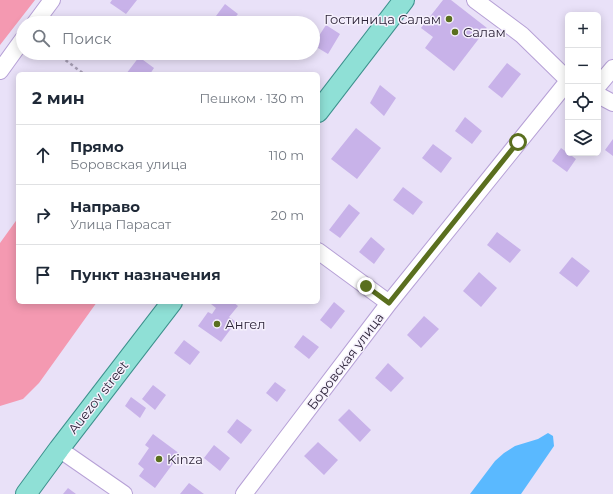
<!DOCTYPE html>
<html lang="ru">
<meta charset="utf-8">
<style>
:root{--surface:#fff;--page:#f6f6f7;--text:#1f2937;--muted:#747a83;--line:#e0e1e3}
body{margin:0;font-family:Montserrat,sans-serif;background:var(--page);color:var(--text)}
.controls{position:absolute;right:12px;top:12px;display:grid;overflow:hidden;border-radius:6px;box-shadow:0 2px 10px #0003}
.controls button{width:36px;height:36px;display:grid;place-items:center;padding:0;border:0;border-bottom:1px solid var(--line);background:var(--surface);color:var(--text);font:20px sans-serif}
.stop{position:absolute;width:12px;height:12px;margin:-9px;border:3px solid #5a6f1e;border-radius:50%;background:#fff}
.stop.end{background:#5a6f1e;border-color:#fff;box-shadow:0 1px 4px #0008}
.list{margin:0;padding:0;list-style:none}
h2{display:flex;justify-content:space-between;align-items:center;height:52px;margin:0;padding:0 16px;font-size:17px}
h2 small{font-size:13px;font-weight:400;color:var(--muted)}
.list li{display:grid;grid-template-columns:26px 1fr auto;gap:12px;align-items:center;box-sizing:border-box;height:60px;padding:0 16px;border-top:1px solid var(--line)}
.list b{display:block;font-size:15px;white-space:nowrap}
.list p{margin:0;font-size:13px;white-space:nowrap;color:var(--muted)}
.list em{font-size:13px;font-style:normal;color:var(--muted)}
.icon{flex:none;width:22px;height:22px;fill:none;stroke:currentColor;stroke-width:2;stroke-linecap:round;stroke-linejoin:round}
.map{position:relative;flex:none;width:613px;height:494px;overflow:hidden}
.search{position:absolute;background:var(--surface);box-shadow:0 2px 10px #0003;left:16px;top:16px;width:304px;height:44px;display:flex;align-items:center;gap:10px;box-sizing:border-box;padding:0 14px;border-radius:22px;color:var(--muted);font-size:15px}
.panel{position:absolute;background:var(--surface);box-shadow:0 2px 10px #0003;left:16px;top:72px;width:304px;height:232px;border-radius:6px}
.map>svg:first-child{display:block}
.green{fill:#f499b1}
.water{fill:#5ab9ff}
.building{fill:#c8b2e9}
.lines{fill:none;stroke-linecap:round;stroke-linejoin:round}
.minor-casing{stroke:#b6a0d6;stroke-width:18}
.major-casing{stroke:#3d918d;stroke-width:22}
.path{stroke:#a79fb5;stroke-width:2.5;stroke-dasharray:3 3;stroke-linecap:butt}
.minor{stroke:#fff;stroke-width:16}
.major{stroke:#8fe0d6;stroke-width:20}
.route{stroke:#5a6f1e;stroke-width:5}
.poi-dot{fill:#5a6f1e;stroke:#f5f0fc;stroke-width:1.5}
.labels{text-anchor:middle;stroke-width:3;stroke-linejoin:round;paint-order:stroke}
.poi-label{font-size:13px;fill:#2d2439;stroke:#f5f0fc;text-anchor:start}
.street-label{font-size:13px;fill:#2d2439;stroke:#f5f0fc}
</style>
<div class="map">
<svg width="613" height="494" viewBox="0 0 613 494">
<rect width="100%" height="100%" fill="#e9e1f8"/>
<path class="green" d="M0,0h35l-35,45z
M18,218v84h79l-58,81 -16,16 -23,7v-163z"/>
<path class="water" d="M548,433l5,3 1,10 -33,48h-51l25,-33 9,-8 11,-7 23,-7z"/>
<path class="building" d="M112,0h25l-11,14 -16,-11z
M443,0h8l36,28 -33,43 -29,-23 8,-11 -12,-9z
M225,4l13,10 -8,9h-13l-4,-3z
M326,25l14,9 -12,20 -15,-9z
M139,57l15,11 -4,6h-24z
M507,63l14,11 -19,24 -14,-11z
M380,85l16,13 -12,18 -14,-13z
M465,117l17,14 -10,13 -17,-13z
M356,128l25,20 -24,31 -26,-20z
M613,139v17l-8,-6z
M433,144l19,14 -11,15 -19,-15z
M561,148l15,11 -9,13 -15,-11z
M403,187l20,15 -10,13 -20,-15z
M349,204l11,9 -20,25 -11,-8z
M497,232l24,18 -11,13 -23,-18z
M371,237l14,12 -11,15 -15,-12z
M572,257l18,14 -13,16 -18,-14z
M479,272l18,16 -16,19 -18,-16z
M213,302h20l5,4 -9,11 7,5 -15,20 -23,-16 10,-14 4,2 4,-6 -5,-4z
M334,302l11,9 -14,18 -11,-9z
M424,316l15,13 -18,19 -14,-13z
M303,335l16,12 -10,12 -15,-12z
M184,340l16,12 -10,13 -16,-12z
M388,363l16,15 -13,14 -16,-14z
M275,382l11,8 -9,12 -11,-9z
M153,385l13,10 -11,15 -13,-11z
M131,397l15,11 -6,10 -15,-12z
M349,409l22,21 -11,12 -22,-22z
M237,419l15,11 -11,14 -14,-12z
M153,434l27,20 -25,34 -16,-12 5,-7 -6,-5 11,-16 -4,-3z
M318,442l20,18 -14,15 -20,-19z
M214,445l16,13 -10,13 -16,-13z
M189,483l15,11h-24z
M68,488l8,6h-13z"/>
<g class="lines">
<defs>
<path id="minor" d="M475,0l47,35 46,45
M35,23l17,-23
M0,71l23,-32
M598,86l15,-18
M598,95l15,8
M318,251l71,52
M59,449l65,45
M244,494l145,-191 179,-222"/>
<path id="major" d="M318,112l86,-112
M26,494l33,-45 113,-147"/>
</defs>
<use href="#minor" class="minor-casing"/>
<use href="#major" class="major-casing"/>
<path class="path" d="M56,53l28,21"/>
<use href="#minor" class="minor"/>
<use href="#major" class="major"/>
</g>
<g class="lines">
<path class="route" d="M366,286l23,17 129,-161"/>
</g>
<g class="poi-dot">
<circle cx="449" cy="19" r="4"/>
<circle cx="455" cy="32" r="4"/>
<circle cx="217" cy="324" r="4"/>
<circle cx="159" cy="459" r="4"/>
</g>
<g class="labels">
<g class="poi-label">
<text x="441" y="24" text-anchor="end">Гостиница Салам</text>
<text x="463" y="37">Салам</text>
<text x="225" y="329">Ангел</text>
<text x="167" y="464">Kinza</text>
</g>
<g class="street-label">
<text transform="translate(345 361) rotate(-53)" y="5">Боровская улица</text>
<text transform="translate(98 397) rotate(-52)" y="5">Auezov street</text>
</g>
</g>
</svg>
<div class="controls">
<button>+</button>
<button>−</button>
<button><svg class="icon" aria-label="locate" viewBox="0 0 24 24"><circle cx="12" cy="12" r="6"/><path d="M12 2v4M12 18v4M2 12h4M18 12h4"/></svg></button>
<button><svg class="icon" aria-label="layers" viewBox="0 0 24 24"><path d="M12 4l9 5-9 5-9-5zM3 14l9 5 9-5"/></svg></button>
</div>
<div class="stop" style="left:518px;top:142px"></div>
<div class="stop end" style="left:366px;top:286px"></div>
<div class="search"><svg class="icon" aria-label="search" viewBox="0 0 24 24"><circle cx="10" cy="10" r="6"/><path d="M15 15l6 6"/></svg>Поиск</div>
<section class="panel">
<h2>2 мин<small>Пешком · 130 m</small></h2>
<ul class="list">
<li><svg class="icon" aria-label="ahead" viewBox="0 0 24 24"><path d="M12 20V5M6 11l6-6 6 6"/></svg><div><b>Прямо</b><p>Боровская улица</p></div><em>110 m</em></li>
<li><svg class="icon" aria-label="right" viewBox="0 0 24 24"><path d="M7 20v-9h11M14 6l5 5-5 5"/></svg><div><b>Направо</b><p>Улица Парасат</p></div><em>20 m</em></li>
<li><svg class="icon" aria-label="arrive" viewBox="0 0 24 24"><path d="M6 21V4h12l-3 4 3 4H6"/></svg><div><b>Пункт назначения</b></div></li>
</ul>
</section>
</div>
